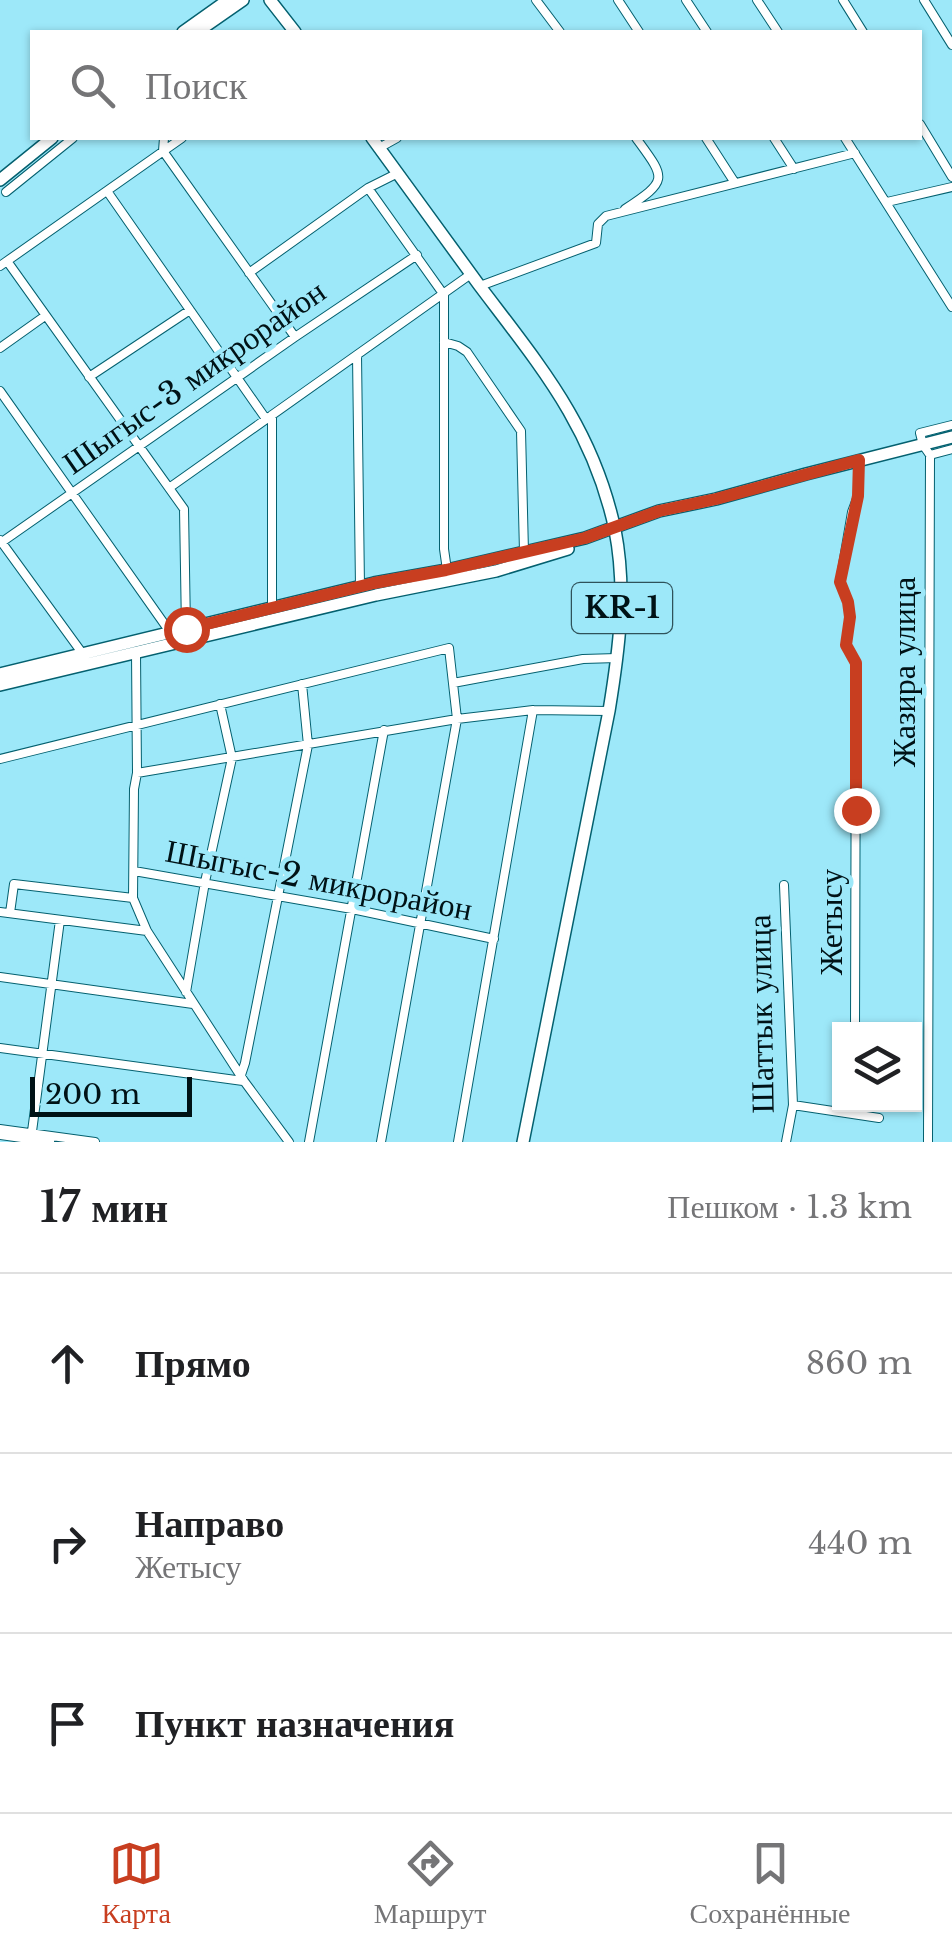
<!DOCTYPE html>
<html lang="ru">
<meta charset="utf-8">
<style>
:root{--surface:#fff;--page:#f6f6f6;--text:#202124;--muted:#757577;--line:#e0e0e0;--accent:#c83e20}
body{margin:0;font-family:"Libre Baskerville",serif;background:var(--page);color:var(--text)}
.controls{position:absolute;right:30px;bottom:30px;display:grid;overflow:hidden;border-radius:0px;box-shadow:0 2px 8px #0004}
.controls button{width:90px;height:90px;display:grid;place-items:center;padding:0;border:0;border-bottom:2px solid var(--line);background:var(--surface);color:var(--text);font:50px sans-serif}
.scale{position:absolute;left:30px;bottom:25px;width:162px;box-sizing:border-box;padding-left:10px;border:5px solid #001216;border-top:0;font-size:28px;line-height:35px;white-space:nowrap;color:#001216;-webkit-text-stroke:8px #9de8f9;paint-order:stroke}
.stop{position:absolute;width:30px;height:30px;margin:-22px;border:8px solid #c83e20;border-radius:50%;background:#fff}
.stop.end{background:#c83e20;border-color:#fff;box-shadow:0 2px 10px #0008}
.list{margin:0;padding:0;list-style:none}
h2{display:flex;justify-content:space-between;align-items:center;height:130px;margin:0;padding:0 40px;font-size:42px}
h2 small{font-size:32px;font-weight:400;color:var(--muted)}
.list li{display:grid;grid-template-columns:65px 1fr auto;gap:30px;align-items:center;box-sizing:border-box;height:180px;padding:0 40px;border-top:2px solid var(--line)}
.list b{display:block;font-size:38px;white-space:nowrap}
.list p{margin:0;font-size:32px;white-space:nowrap;color:var(--muted)}
.list em{font-size:32px;font-style:normal;color:var(--muted)}
.icon{flex:none;width:55px;height:55px;fill:none;stroke:currentColor;stroke-width:2;stroke-linecap:round;stroke-linejoin:round}
.map{position:relative;flex:none;width:952px;height:1142px;overflow:hidden}
.search{position:absolute;background:var(--surface);box-shadow:0 2px 8px #0004;left:30px;right:30px;top:30px;height:110px;display:flex;align-items:center;gap:25px;box-sizing:border-box;padding:0 35px;border-radius:0px;color:var(--muted);font-size:38px}
.sheet{height:670px;background:var(--surface)}
nav{display:flex;justify-content:space-around;align-items:center;box-sizing:border-box;height:140px;border-top:2px solid var(--line);background:var(--surface);font-size:28px;color:var(--muted)}
nav a{display:grid;justify-items:center;gap:5px}
nav .on{color:var(--accent)}
.map>svg:first-child{display:block}
.lines{fill:none;stroke-linecap:round;stroke-linejoin:round}
.minor-casing{stroke:#04606f;stroke-width:10}
.major-casing{stroke:#04606f;stroke-width:14}
.minor{stroke:#fff;stroke-width:8}
.major{stroke:#fff;stroke-width:11}
.route{stroke:#c83e20;stroke-width:12}
.labels{text-anchor:middle;stroke-width:9;stroke-linejoin:round;paint-order:stroke}
.shield{fill:#9de8f9;stroke:#2f525a;stroke-width:2.5}
.shield-label{font-size:30px;font-weight:bold;fill:#001216}
.street-label{font-size:32px;fill:#001216;stroke:#9de8f9}
</style>
<div class="map">
<svg width="952" height="1142" viewBox="0 0 952 1142">
<rect width="100%" height="100%" fill="#9de8f9"/>
<g class="lines">
<defs>
<path id="minor" d="M536,0l24,32
M618,0l21,32
M686,0l21,32
M757,0l21,32
M843,0l20,32
M924,0l28,45
M920,124l32,53
M164,138l-1,13 132,186
M706,138l29,45
M774,138l20,31
M845,138l107,169
M379,148l18,-10
M368,188l76,107v254l3,21
M107,191l159,228
M6,192l67,-54
M887,202l65,-15
M625,209c44,-29 41,-30 11,-71
M7,261l177,248 2,120
M0,266l182,-128
M249,273l119,-85 30,-15
M480,286l116,-43 2,-19 8,-8 249,-63
M444,342l14,4 9,6 54,79 3,121
M0,348l45,-32
M357,355l3,232
M89,377l101,-67
M0,391l170,241
M930,455l22,-6
M169,488l302,-214
M0,540l85,117
M2,542l293,-205 122,-82
M272,609v-194
M136,653l1,120 -3,16 -1,109 14,33 97,150 45,61
M453,683l130,-24 34,-1
M0,759l449,-111 8,71 -76,423
M137,773l320,-54 76,-9 76,1
M134,871l218,38 142,30
M784,885l9,220 -7,37
M0,912l147,19
M10,913l4,-29 119,14
M0,977l193,27
M186,992l19,-110 27,-124 -12,-54
M855,1030l1,-367 -10,-18 4,-28 -2,-15 -8,-20 12,-70 6,-16 1,-35
M0,1048l243,33
M241,1075l4,-12 63,-318 -6,-61
M793,1105l86,13
M0,1129l95,13
M0,1135l50,7
M31,1139l29,-219
M309,1142l75,-412
M458,1142l75,-432
M928,1142l2,-687 -7,-10 -3,-12 32,-8"/>
<path id="major" d="M270,0l25,32
M183,32l45,-32
M197,32l46,-32
M372,138c36,49 71,98 107,147 61,81 114,142 136,245 12,61 4,120 -6,181l-86,431
M0,180l52,-42
M0,674l374,-91 73,-13 138,-32 74,-27 57,-12 90,-25 146,-37
M0,685l376,-90 120,-24 72,-22"/>
</defs>
<use href="#minor" class="minor-casing"/>
<use href="#major" class="major-casing"/>
<use href="#minor" class="minor"/>
<use href="#major" class="major"/>
</g>
<g class="lines">
<path class="route" d="M186,629l188,-46 72,-13 139,-32 74,-27 57,-12 143,-39 -1,36 -18,86 8,20 2,15 -4,28 10,18v147"/>
</g>
<g class="labels">
<rect class="shield" x="572" y="583" width="100" height="50" rx="8"/>
<g class="shield-label">
<text x="622" y="618">KR-1</text>
</g>
<g class="street-label">
<text transform="translate(194 377) rotate(-35)" y="11">Шыгыс-3 микрорайон</text>
<text transform="translate(904 672) rotate(-90)" y="11">Жазира улица</text>
<text transform="translate(319 880) rotate(11)" y="11">Шыгыс-2 микрорайон</text>
<text transform="translate(831 922) rotate(-90)" y="11">Жетысу</text>
<text transform="translate(761 1014) rotate(-91)" y="11">Шаттык улица</text>
</g>
</g>
</svg>
<div class="controls">
<button><svg class="icon" aria-label="layers" viewBox="0 0 24 24"><path d="M12 4l9 5-9 5-9-5zM3 14l9 5 9-5"/></svg></button>
</div>
<div class="scale">200 m</div>
<div class="stop" style="left:186px;top:629px"></div>
<div class="stop end" style="left:856px;top:810px"></div>
<div class="search"><svg class="icon" aria-label="search" viewBox="0 0 24 24"><circle cx="10" cy="10" r="6"/><path d="M15 15l6 6"/></svg>Поиск</div>
</div>
<section class="sheet">
<h2>17 мин<small>Пешком · 1.3 km</small></h2>
<ul class="list">
<li><svg class="icon" aria-label="ahead" viewBox="0 0 24 24"><path d="M12 20V5M6 11l6-6 6 6"/></svg><div><b>Прямо</b></div><em>860 m</em></li>
<li><svg class="icon" aria-label="right" viewBox="0 0 24 24"><path d="M7 20v-9h11M14 6l5 5-5 5"/></svg><div><b>Направо</b><p>Жетысу</p></div><em>440 m</em></li>
<li><svg class="icon" aria-label="arrive" viewBox="0 0 24 24"><path d="M6 21V4h12l-3 4 3 4H6"/></svg><div><b>Пункт назначения</b></div></li>
</ul>
</section>
<nav>
<a class="on"><svg class="icon" aria-label="map" viewBox="0 0 24 24"><path d="M3 6l6-2 6 2 6-2v14l-6 2-6-2-6 2zM9 4v14M15 6v14"/></svg>Карта</a>
<a><svg class="icon" aria-label="directions" viewBox="0 0 24 24"><path d="M12 3l9 9-9 9-9-9zM9 14v-3h6M13 9l2 2-2 2"/></svg>Маршрут</a>
<a><svg class="icon" aria-label="saved" viewBox="0 0 24 24"><path d="M7 4h10v16l-5-4-5 4z"/></svg>Сохранённые</a>
</nav>
